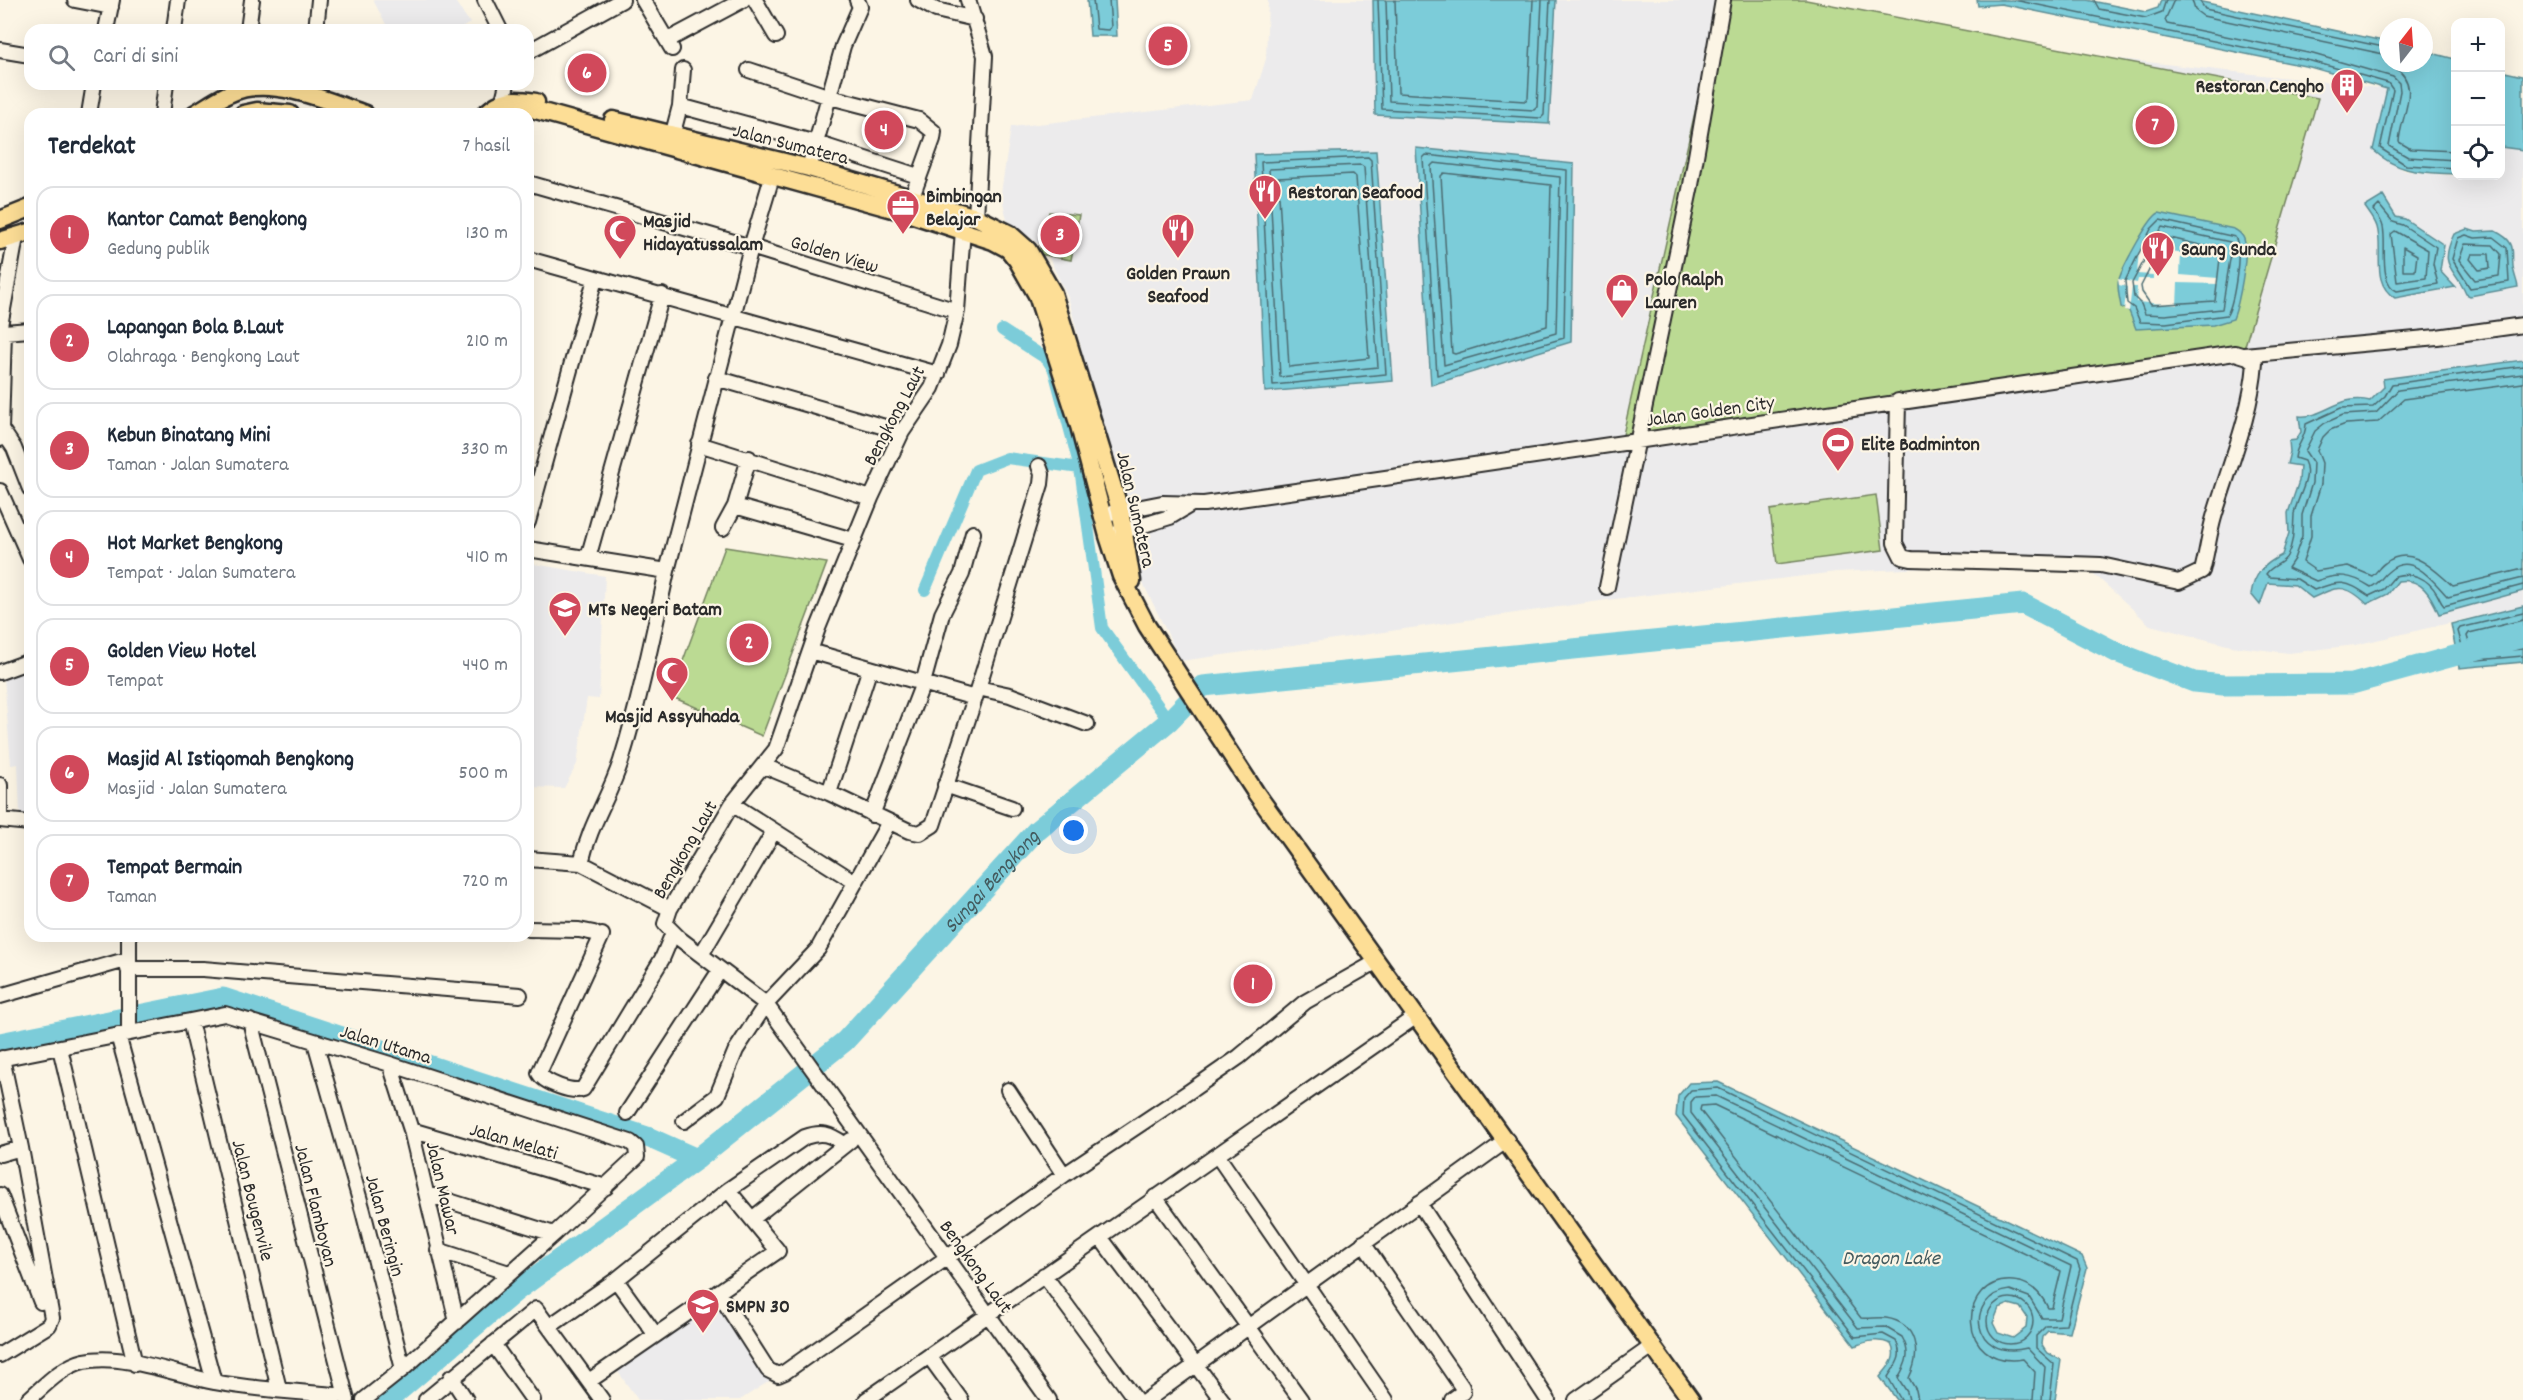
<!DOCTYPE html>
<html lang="id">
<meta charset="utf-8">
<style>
:root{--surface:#fff;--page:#f2f2f3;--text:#1f2937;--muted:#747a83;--line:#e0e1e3;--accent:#d1495b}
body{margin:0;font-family:Dekko,sans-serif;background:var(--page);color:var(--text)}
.controls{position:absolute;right:18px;top:18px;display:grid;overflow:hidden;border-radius:12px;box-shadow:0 6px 24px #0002}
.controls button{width:54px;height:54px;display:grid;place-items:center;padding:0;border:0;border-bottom:2px solid var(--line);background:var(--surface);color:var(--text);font:30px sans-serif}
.compass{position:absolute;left:2379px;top:18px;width:54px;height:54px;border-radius:50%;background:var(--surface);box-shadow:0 6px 24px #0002;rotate:17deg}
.you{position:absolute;left:1074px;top:831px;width:21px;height:21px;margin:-15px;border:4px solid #fff;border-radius:50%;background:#1a73e8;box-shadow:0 0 0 9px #1a73e833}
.badge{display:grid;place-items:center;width:39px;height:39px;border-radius:50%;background:var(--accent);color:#fff;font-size:20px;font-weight:700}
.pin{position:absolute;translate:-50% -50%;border:3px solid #fff;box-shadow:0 2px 6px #0006}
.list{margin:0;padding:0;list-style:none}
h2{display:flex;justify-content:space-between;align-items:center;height:78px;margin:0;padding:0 24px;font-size:26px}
h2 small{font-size:20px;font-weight:400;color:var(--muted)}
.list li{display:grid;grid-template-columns:39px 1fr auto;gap:18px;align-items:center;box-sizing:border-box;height:96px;margin:0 12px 12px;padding:0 12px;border:2px solid var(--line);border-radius:18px}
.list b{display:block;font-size:22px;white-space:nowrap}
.list p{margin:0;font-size:20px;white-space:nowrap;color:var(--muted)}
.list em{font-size:20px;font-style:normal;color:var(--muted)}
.icon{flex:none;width:33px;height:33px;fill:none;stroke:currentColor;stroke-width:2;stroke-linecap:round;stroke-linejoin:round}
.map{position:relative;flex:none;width:2523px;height:1400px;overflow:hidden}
.search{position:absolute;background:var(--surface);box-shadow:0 6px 24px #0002;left:24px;top:24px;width:510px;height:66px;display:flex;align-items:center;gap:15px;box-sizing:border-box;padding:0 21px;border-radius:18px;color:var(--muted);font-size:22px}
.panel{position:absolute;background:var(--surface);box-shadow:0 6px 24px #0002;left:24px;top:108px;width:510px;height:834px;border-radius:18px}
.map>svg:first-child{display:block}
.built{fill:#ecebec}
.green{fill:#bbda93;stroke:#73825f;stroke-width:1.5}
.water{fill:#7cccd9;stroke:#5c8c93;stroke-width:1.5;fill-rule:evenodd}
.pier{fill:#fcf5e5}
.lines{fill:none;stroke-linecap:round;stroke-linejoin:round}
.shore{stroke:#4b6b71;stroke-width:1.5}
.canal{stroke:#7cccd9;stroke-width:12}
.river{stroke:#7cccd9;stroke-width:21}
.minor-casing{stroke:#2b2b2b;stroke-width:18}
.major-casing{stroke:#2b2b2b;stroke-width:21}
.minor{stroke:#fcf5e5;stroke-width:14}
.major{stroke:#fdde96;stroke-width:16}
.labels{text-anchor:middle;stroke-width:4.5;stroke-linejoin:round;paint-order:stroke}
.poi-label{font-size:20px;font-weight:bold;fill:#2b2b2b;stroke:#fcf5e5;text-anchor:start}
.street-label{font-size:20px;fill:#2b2b2b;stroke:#fcf5e5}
.water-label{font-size:21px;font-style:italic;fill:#435b5f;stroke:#fcf5e5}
</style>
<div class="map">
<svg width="2523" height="1400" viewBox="0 0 2523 1400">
<rect width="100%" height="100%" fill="#fcf5e5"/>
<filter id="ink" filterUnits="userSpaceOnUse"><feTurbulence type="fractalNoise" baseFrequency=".0167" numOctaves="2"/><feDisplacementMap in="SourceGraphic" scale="12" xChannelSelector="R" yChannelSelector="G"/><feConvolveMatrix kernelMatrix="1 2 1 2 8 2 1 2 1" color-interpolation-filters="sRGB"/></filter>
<g filter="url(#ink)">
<path class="built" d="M373,0h81l16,23 -12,7h-69z
M1268,0h503l216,44 400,45 -14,61 32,21 51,5h44l1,-29 22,3v456l-168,39 -66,8 -58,-7 -81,-21 -67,-61h-59l-188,8 -229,28 -426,61 -42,-86 -70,-275 -24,-51 -38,-29 -6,-27 10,-66 242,-27 13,-41z
M528,563l77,13 -6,123 -12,-1 -10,66 -13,24 -36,-1z
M30,668v148l-10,-1 -2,-51 -7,1 -7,-88z
M719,1302l52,78 -31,20h-102l-24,-34z"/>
<path class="green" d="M1720,0h86l512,98 -74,251 -622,90z
M1049,212l30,3 -8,45 -32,-6z
M1876,495l7,55 -106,14 -7,-54z
M725,547l102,16 -65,173 -92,-40z"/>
<path class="water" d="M1087,0h28l2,36h-27z
M1373,0h183l-7,124 -174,-9z
M1977,0h110l59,12 12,-4 3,-8h32l195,42v21h36v-12l31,8v115c-34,-2 -55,0 -82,-24l14,-61 -77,-22 -309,-63 -23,2z
M2501,71l22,5v74l-22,-3z
M1416,148l158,16 -3,178 -140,43z
M1376,151l17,230 -128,11 -11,-238z
M2383,196l13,21 9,2 39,26 -4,26 15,16 -60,11c-25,-15 -11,-48 -18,-71 -2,-7 -8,-14 -12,-20z
M2159,213l75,16c4,2 8,5 10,10 5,14 -5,65 -11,80l-20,6 -77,4 -7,-18 -8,-4c-1,-8 -5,-21 -2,-28 4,-12 30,-62 40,-66z
M2467,229l9,3 19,-1c26,13 14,22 19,41 1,5 3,9 4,15l-48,9 -4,-2c-12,-28 -28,-26 -12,-60z
M2523,360v231l-84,23c-8,-19 -18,-37 -41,-33l-10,13 -21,10c-21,-21 -30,-18 -55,-6l-17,-13 -27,-2 -8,22 -9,-11c3,-20 13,-30 31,-39l7,-22 -1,-20 11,-32 1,-15 -13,-2 3,-12 -1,-11 7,-1 5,-8 -2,-16c24,3 41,-23 71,-15l14,-14 -1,-8z
M2523,606v56l-64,6 -8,-44z
M1718,1082l364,174 5,12 -17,65 -22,-2 -6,6 -1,7 5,8 15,8 -6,40h-158l-17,-23c9,-11 18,-19 11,-33 -13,-6 -23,-3 -36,2l-179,-230 2,-20 11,-13zM2009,1304l11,3 7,10 -1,11 -13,10 -15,-5 -5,-10 6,-15z"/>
<path class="pier" d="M2139,250l42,3 -1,22 38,3v6l-40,-1 -1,22 -41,-3 1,-15h-5l-3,24 -5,-1 3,-23 -8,-2 -1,-6 19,4 1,-4h15v-4l-16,-1z"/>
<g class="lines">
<path class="shore" d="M1093,0l3,29 12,1 3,-3 -2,-27
M1378,0l4,109 159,9 3,-3 6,-115
M1386,0l3,101 145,9 3,-3 5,-107
M1395,0l3,93 127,8 3,-3 5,-98
M2014,0l297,61 77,22 5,7 -13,58 26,17 50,3
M2094,0l5,9 47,9 16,-6 4,-12
M2174,0l-9,20 2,4 146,30 80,23 6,6 1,8 -11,55 19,11 48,3
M2192,0l3,10 8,6 185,39
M2199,0l6,9 183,39
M2395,63l-1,4c29,18 6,49 5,75l12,7 45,2
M1426,155l141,15 -3,168 -127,37 -14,-217z
M1368,157l3,3 15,214 -113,11 -12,-223z
M1434,163l126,14 -4,156 -112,32 -13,-199z
M1361,165l3,2 14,200 -98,10 -11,-208z
M1444,173l107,12 -4,141 -92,28 -3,-1 -11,-177z
M1353,174l3,3 13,181 -80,9 -11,-189z
M2379,205l14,17 10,3 33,22 -3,17 5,20 -41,7c-19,-8 -10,-47 -14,-64 -1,-6 -6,-12 -9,-17z
M2160,220l75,17c8,12 -1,65 -8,78l-61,8 -26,-1 -6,-14 -7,-5 -2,-22 26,-52z
M2162,227l68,15 1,11 -9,56 -57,6 -20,-1 -4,-10 -7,-7 -2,-14z
M2395,231l33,19 -2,28 -29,4 -6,-48z
M2466,235l9,3 18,-1 14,11 2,34 -39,6 -18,-29 6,-21z
M2166,237l55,13 -6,51 -64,4 -9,-13 -1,-6z
M2465,244l28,1 8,9 -2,22 -24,4 -16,-20z
M2403,247l14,8 -2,16h-12z
M2472,254h17l1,14 -11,2 -9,-11z
M2523,366l-131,18 -7,12 -12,11 -32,1 -35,16c-1,17 -9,18 -11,34l9,3c9,17 -8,37 -10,54 -1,15 0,28 -7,41 -4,8 -16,10 -21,18l3,3 28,2 17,11c28,-10 31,-10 55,6l15,-7 11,-13c17,-5 33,2 42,18 3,5 3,8 7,12l79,-21
M2523,374l-125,16 -22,23 -33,2 -18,8 -10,8 -10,20 8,12 -1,20 -10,32v21l-8,23 -6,9 28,13c22,-8 35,-7 55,6 9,-4 10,-10 18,-16 24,-21 46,13 59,26l75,-19
M2523,383l-119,16 -26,23 -32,2 -16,6 -7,7 -6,13 5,13 -1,21 -10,32v20l-8,26 13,9 32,-5 24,10c5,-4 8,-10 13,-13 27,-20 50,8 68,23l70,-17
M2523,613l-63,15 -2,3 8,30 57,-5
M2523,620l-54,13 -2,3 5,17 51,-4
M1987 1321a23 23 0 1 1 46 0a23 23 0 1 1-46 0Z
M1901,1400l-13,-23c8,-13 16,-20 8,-36l-13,-7 -28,3 -172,-222 1,-17 7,-8 27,-2 359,173 3,8 -14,56 -20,1 -10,10v12l18,16 -4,36
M1909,1400l-2,-8 -9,-14c9,-15 13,-25 4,-41l-17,-10 -27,1 -167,-215v-11l4,-5 21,-1 355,170 -12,52h-17l-13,-21 -19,-7c-46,5 -40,72 17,58l18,19 -3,33
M1918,1400l-2,-10 -7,-12c12,-24 9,-55 -23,-60 -8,-1 -17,1 -25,0l-161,-208 1,-4 13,-1 347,166 -9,37h-4c-7,-15 -18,-26 -35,-27 -57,-4 -57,89 10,78l12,13 -2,28"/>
<path class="canal" d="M1002,330l45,29 7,11 26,98
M925,590l51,-120 31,-12 73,10 22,160 67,93"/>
<g class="river">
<path d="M0,1043l223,-45 427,140 47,21"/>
<path id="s1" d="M388,1400l128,-109 181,-132 148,-118 191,-210 133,-110 34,-35 820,-82 93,48 78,30 29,3 129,-1 171,-47"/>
</g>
<defs>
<path id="minor" d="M75,0l36,7
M485,0l15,30
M643,0l29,49
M755,0l21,36
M918,0l18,10 39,9
M968,0l17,56 -9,161
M106,30l6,-30
M174,30l4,-30
M248,30l4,-30
M316,30l3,-30
M668,40l75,-40
M0,50l30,5
M528,52l94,-52
M749,70l81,27 89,23 15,12 -1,7 -21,58
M503,100l4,-16
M680,106l136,37 102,33
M89,114l5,-30
M162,114l4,-30
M670,144l10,-38 3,-36
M809,168l34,-122 17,-39 -3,-7
M528,183l223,64 206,64
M963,230l-6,81 -8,34 -17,43 -30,44 -31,66 -53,130 -42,121 -44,55 -62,105 -5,15 15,15 86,65 283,396
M528,259l410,115
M0,326l16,-89
M2244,355l193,-18 86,-12
M716,378l186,54
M6,436l-5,-7 3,-97 26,-2
M0,439l6,-3 8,12 16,41
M699,444l172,54
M0,491l30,68
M735,506l118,34
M1111,513l51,-10 42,1 113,-16 918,-135 13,4 7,6c-4,53 -26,103 -41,154 -5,17 -7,36 -12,54l-23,11 -78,-17 -190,-6 -9,-2 -7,-14 3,-142
M528,522l67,-243
M723,528l12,-22 14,-48
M1114,534l56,-17 20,-12
M528,549l139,22 84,-324 21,-70
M588,558l74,-263
M1607,587l84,-402 32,-185
M810,651l165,47
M0,672l30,-11
M978,688l32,7 77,29
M764,766l65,27 80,38 11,2 13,-8 42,-127 66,-214 1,-10 -3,-8
M0,785v31
M945,785l67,23
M829,793l41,-125
M732,804l123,78
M872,815l51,-132 19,-69 20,-40 11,-41
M0,820l30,3
M528,859l53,4 89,46
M581,863c9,-39 28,-65 40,-102 19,-62 32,-126 46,-190
M528,929l51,1 15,3
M602,935l-63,138c5,10 33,20 44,16l79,-130 11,-26
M129,936v97
M701,955l73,-124
M128,969h75l317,26
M0,996l129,-37
M190,1021l89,368
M250,1021l97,379
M118,1035l96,347
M315,1042l48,169 40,158 -39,31
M60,1048l75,316
M0,1059l225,-45 165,50 240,78 6,5 1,10 -83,77
M390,1064l21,66 46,192
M1008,1090l56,85
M627,1113l93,-143
M684,1121l33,-25 19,-46 30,-46 52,-55 70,-125
M411,1130l195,57
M0,1154l21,-6 -19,-90
M1217,1155l169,245
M0,1195l41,107
M1155,1197l146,203
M1419,1203l129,197
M752,1219l99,-79
M1100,1237l122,163
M1363,1243l99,144 1,5 -11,8
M438,1250l71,23
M1044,1275l92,125
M616,1280l39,54
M718,1292l50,78 10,5 7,-3 279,-197 126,-84 49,-34 66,-55 71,-40
M550,1326l66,-46 112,-90 77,-53c17,-6 25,-3 39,7
M493,1344l40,56
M0,1355l49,-30 3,-7 -31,-170
M929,1356l32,44
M403,1369l151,-135 -127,-40
M451,1377l15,23
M589,1381l189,-130 -50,-61
M28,1400c16,-14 34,-34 56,-39 39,-8 91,13 130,21 43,8 88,10 132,14
M426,1400l110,-91 66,91
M866,1400l549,-383
M1147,1400l360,-260
M1576,1400l78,-55"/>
<path id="major" d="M194,114c14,-8 30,-20 45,-24 38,-12 91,12 126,24
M243,114l14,-3 33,3
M485,114c17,-16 28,-16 51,-12
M509,114l10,-5h13l375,104 86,28 15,8 9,11 20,35 42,131 29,110 13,40 26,50 109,167 435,607
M613,120l196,48 167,49 34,17 18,16 25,43 67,217 12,71
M0,220l30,-12
M0,241l30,-9"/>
</defs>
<use href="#minor" class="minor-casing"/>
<use href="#major" class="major-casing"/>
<use href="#minor" class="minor"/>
<use href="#major" class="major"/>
</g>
</g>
<defs>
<symbol id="building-pin" viewBox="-11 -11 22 30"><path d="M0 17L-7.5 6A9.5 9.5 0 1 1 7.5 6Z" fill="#d1495b" stroke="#fcf5e5"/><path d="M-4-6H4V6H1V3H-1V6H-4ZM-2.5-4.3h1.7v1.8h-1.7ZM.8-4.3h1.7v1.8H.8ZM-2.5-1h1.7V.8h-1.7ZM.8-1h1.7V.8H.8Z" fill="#fff"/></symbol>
<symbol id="restaurant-pin" viewBox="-11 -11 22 30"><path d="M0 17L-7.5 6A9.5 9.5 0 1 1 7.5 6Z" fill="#d1495b" stroke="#fcf5e5"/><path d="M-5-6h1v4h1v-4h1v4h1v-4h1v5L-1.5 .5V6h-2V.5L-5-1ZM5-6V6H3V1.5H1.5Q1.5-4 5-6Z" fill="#fff"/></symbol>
<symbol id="office-pin" viewBox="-11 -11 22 30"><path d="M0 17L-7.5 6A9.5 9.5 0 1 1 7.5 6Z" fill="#d1495b" stroke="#fcf5e5"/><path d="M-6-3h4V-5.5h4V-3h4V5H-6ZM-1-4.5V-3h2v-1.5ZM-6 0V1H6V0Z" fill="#fff"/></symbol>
<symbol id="mosque-pin" viewBox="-11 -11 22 30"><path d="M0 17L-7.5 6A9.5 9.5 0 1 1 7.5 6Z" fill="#d1495b" stroke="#fcf5e5"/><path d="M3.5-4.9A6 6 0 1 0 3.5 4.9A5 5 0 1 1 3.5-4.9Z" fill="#fff"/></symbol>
<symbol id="shop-pin" viewBox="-11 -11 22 30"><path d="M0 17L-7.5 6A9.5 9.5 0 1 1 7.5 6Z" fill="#d1495b" stroke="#fcf5e5"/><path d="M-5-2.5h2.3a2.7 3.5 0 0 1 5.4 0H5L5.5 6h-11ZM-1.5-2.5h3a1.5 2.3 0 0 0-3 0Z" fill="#fff"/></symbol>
<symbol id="stadium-pin" viewBox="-11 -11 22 30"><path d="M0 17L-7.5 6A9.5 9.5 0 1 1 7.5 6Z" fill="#d1495b" stroke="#fcf5e5"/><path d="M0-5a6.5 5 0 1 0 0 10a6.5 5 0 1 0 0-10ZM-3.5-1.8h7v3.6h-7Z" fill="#fff"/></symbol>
<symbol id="school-pin" viewBox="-11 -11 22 30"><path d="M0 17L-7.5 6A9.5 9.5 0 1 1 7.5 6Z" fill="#d1495b" stroke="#fcf5e5"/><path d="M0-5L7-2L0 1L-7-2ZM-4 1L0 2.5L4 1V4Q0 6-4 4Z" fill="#fff"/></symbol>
</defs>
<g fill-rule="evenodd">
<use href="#building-pin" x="2328" y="66" width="38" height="52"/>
<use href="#restaurant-pin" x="1246" y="172" width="38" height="52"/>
<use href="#office-pin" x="884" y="187" width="38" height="52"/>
<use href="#restaurant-pin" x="1159" y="211" width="38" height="52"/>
<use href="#mosque-pin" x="601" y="212" width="38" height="52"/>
<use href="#restaurant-pin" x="2139" y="229" width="38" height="52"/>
<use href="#shop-pin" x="1603" y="271" width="38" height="52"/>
<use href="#stadium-pin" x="1819" y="424" width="38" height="52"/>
<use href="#school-pin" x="546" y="589" width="38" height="52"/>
<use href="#mosque-pin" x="653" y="654" width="38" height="52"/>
<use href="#school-pin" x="684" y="1286" width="38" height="52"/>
</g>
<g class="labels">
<g class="poi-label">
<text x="2324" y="92" text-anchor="end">Restoran Cengho</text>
<text x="1288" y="198">Restoran Seafood</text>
<text x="926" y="202">Bimbingan<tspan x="926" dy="23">Belajar</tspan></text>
<text x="643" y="227">Masjid<tspan x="643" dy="23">Hidayatussalam</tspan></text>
<text x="2181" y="255">Saung Sunda</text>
<text x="1178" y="279" text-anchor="middle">Golden Prawn<tspan x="1178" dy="23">Seafood</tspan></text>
<text x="1645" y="285">Polo Ralph<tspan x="1645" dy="23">Lauren</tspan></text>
<text x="1861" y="450">Elite Badminton</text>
<text x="588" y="615">MTs Negeri Batam</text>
<text x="672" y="722" text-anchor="middle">Masjid Assyuhada</text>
<text x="726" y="1312">SMPN 30</text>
</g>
<g class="street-label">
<text transform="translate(791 143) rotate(14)" y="7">Jalan Sumatera</text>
<text transform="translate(835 253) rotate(17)" y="7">Golden View</text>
<text transform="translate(1710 410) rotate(-8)" y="7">Jalan Golden City</text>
<text transform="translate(893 415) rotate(-62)" y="7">Bengkong Laut</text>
<text transform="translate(1137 509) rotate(77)" y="7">Jalan Sumatera</text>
<text transform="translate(684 849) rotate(-60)" y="7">Bengkong Laut</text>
<text transform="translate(386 1043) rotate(17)" y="7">Jalan Utama</text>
<text transform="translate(514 1140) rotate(16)" y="7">Jalan Melati</text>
<text transform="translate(444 1188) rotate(77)" y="7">Jalan Mawar</text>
<text transform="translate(254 1200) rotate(76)" y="7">Jalan Bougenvile</text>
<text transform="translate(317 1205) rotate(76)" y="7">Jalan Flamboyan</text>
<text transform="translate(386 1225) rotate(75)" y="7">Jalan Beringin</text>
<text transform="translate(977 1266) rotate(54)" y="7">Bengkong Laut</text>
</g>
<g class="water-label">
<text dy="7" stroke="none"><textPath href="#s1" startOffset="798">Sungai Bengkong</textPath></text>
<text x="1891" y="1264">Dragon Lake</text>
</g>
</g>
</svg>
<div class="controls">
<button>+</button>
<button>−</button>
<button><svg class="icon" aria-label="locate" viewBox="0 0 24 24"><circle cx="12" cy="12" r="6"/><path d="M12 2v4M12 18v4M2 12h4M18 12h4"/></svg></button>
</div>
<svg class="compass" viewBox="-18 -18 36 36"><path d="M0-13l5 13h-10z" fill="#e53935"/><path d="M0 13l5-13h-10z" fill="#747a83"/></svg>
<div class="you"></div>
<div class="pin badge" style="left:1253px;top:984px">1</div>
<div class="pin badge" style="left:749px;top:643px">2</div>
<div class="pin badge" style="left:1060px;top:235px">3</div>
<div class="pin badge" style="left:884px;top:130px">4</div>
<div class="pin badge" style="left:1168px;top:46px">5</div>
<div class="pin badge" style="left:587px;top:73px">6</div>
<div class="pin badge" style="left:2155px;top:125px">7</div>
<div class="search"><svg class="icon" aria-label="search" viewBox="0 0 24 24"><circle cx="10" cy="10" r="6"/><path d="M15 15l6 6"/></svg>Cari di sini</div>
<section class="panel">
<h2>Terdekat<small>7 hasil</small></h2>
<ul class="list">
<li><span class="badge">1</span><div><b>Kantor Camat Bengkong</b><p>Gedung publik</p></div><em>130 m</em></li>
<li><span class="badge">2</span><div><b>Lapangan Bola B.Laut</b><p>Olahraga · Bengkong Laut</p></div><em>210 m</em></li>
<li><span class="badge">3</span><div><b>Kebun Binatang Mini</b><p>Taman · Jalan Sumatera</p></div><em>330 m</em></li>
<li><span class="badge">4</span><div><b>Hot Market Bengkong</b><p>Tempat · Jalan Sumatera</p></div><em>410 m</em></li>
<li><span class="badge">5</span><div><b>Golden View Hotel</b><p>Tempat</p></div><em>440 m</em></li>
<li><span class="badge">6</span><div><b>Masjid Al Istiqomah Bengkong</b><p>Masjid · Jalan Sumatera</p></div><em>500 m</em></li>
<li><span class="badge">7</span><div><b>Tempat Bermain</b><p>Taman</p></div><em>720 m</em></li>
</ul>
</section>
</div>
